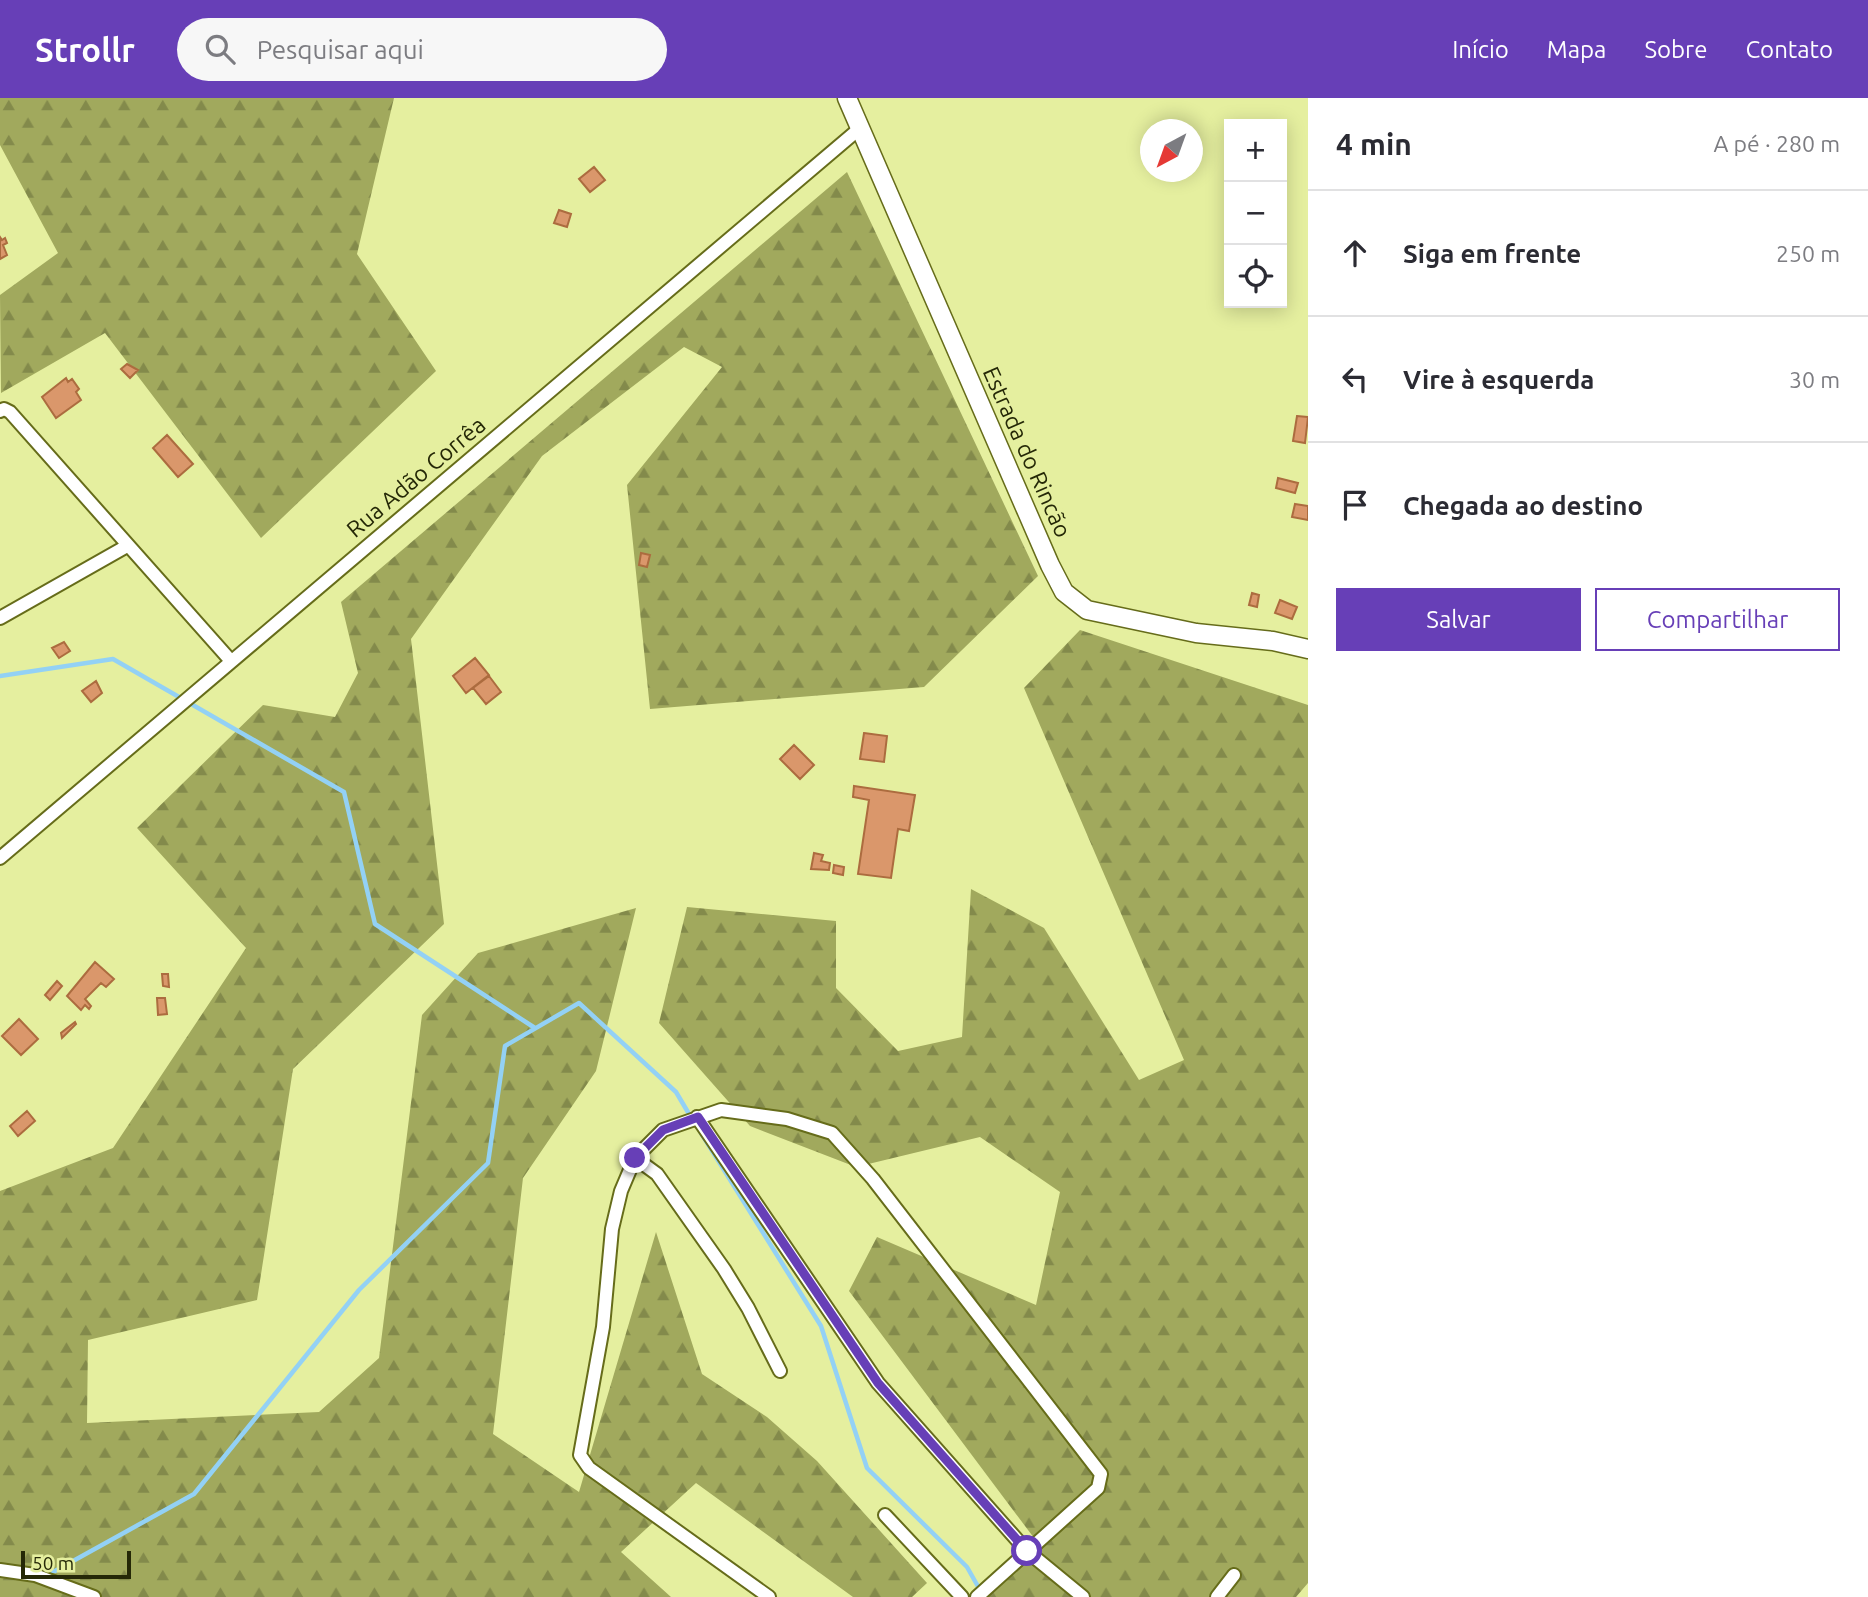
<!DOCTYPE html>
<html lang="pt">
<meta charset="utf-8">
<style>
:root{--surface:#fff;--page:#f7f7f7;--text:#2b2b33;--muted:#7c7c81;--line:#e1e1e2;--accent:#673fb7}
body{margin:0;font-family:Ubuntu,sans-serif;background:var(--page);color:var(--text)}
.controls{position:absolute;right:21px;top:21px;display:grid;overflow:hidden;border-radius:0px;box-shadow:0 4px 18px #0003}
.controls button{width:63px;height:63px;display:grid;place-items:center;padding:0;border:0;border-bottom:2px solid var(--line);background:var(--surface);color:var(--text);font:35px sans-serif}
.compass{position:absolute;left:1140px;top:21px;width:63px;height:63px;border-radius:50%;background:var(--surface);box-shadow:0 4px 18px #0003;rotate:221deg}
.scale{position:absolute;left:21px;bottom:18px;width:110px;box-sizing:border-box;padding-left:7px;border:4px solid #252807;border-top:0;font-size:19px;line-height:24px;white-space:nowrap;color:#252807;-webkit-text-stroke:5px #e5ef9f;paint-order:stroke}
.stop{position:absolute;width:21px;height:21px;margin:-16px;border:5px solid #673fb7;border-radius:50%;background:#fff}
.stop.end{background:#673fb7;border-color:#fff;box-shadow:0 2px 7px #0008}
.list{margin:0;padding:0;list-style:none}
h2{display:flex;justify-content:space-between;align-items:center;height:91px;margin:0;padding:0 28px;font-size:30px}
h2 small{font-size:23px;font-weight:400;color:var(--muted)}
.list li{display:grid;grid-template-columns:46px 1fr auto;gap:21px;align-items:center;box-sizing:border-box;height:126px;padding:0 28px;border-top:2px solid var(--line)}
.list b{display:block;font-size:26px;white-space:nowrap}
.list em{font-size:23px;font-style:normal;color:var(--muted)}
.actions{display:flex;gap:14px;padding:21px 28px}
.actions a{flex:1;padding:16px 0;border:2px solid var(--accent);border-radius:0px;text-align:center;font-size:24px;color:var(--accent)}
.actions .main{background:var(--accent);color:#fff}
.icon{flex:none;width:38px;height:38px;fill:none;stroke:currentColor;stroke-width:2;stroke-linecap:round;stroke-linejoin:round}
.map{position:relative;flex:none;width:1308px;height:1499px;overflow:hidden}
header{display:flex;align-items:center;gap:42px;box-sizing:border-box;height:98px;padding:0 35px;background:var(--accent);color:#fff}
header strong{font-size:33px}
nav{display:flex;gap:38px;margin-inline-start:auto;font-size:24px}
.search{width:490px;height:63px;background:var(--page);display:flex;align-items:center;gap:18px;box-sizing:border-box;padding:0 24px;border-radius:38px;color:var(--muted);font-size:26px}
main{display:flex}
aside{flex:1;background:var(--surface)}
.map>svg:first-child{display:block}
.forest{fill:url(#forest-firs)}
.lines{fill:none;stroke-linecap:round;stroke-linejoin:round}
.stream{stroke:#93d1f5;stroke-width:4.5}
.building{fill:#da976b;stroke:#ac6c3f;stroke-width:2}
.street-casing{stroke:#666c1a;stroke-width:16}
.secondary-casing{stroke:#666c1a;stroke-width:21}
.street{stroke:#fff;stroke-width:12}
.secondary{stroke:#fff;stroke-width:18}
.route{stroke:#673fb7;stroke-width:9}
.labels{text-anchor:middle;stroke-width:7;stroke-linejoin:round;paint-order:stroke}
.street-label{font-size:23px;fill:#252807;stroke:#e5ef9f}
</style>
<header>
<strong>Strollr</strong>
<div class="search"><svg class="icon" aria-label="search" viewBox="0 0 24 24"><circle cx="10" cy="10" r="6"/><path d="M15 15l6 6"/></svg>Pesquisar aqui</div>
<nav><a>Início</a><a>Mapa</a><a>Sobre</a><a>Contato</a></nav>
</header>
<main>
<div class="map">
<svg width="1308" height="1499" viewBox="0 0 1308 1499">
<defs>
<pattern id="forest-firs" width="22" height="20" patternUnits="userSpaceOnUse" patternTransform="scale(1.75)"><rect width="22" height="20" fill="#a1a95d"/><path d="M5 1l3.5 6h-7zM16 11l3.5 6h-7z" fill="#838a4b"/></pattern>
</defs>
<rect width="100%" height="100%" fill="#e5ef9f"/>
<path class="forest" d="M0,0h394l-37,156 79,117 -175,167 -156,-205 -104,60 -1,-98 58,-42 -58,-108z
M847,74l191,404 -114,111 -274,22 -23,-224 95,-118 -38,-20 -142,109 -131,183 33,285 -151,145 -36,231 -169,40 -1,83 232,-11 60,-54 43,-343 56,-62 158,-45 -40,163 -73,107 -30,256 86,58 77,-260 46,142 65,43 50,44 110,122 -15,14h-59l-157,-114 -75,69 50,45h-671v-406l113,-43 133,-200 -109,-120 126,-123 72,12 23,-44 -17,-71z
M1080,532l228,75v878l-12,14h-308l52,-51 -191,-255 28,-54 159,68 24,-113 -80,-55 -124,30 -106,-41 -91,-103 28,-116 149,14v67l62,63 64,-14 9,-148 73,39 95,152 45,-20 -160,-372z"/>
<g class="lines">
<path class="stream" d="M0,578l113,-17 231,133 31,132 160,104
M701,1035l120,193 46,142 100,99 13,23
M36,1472l19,1 139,-77 165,-204 129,-127 17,-117 74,-43 97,89 16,27"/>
</g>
<path class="building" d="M594,69l11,13 -15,12 -11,-13z
M559,112l12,4 -4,13 -13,-4z
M0,139l2,3 3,-2 2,5 -4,2 4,10 -7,4z
M127,266l11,6 -8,8 -9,-9z
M66,280l2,4 4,-3 7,10 -3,3 5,8 -25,18 -14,-21z
M1297,318l11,1 -3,26 -12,-2z
M167,337l26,29 -15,13 -25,-29z
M1278,380l20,5 -3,10 -19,-5z
M1295,406l13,2v14l-16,-3z
M641,455l9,2 -3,12 -8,-2z
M1252,495l7,2 -2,12 -8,-2z
M1280,502l17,7 -5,12 -17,-6z
M64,544l6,9 -11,7 -7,-10z
M475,560l14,17 -23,18 -13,-17z
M489,578l12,16 -15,12 -13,-16z
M96,583l6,12 -11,9 -9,-11z
M864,635l23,3 -3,26 -24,-3z
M794,647l20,20 -14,14 -20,-20z
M854,688l61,9 -6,36 -11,-2 -7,49 -33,-4 11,-74 -16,-3z
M814,755l9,2 -2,6 9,2 -1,7 -18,-1z
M834,767l10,2 -1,8 -10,-2z
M95,864l19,17 -8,8 -5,-4 -16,16 6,7 -2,3 -4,-4 -4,5 -14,-14z
M162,876h6l1,13 -6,-1z
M57,883l5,5 -12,14 -5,-5z
M157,900h8l2,16 -9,1z
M19,921l19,20 -17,16 -19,-19z
M75,924l1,2 -14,14 -1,-5z
M27,1013l8,10 -17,15 -8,-10z"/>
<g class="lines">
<defs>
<path id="street" d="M0,313l4,-2 6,3 221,249
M0,520l127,-72
M0,760l859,-729
M697,1019l181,266 149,168 56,46
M635,1060l22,16 67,95 24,39 32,63
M885,1417l77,82
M0,1472l35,5 59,22
M769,1499l-180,-129 -9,-13 23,-128 9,-98 9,-38 14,-33 28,-28 58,-20 66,9 45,14 41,46 228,295 -3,14 -121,109
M1217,1499l17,-22"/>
<path id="secondary" d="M847,0l203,467 14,27 23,18 109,23 77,8 35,8"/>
</defs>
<use href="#street" class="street-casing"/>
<use href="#secondary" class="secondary-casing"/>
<use href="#street" class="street"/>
<use href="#secondary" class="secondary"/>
</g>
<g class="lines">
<path class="route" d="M635,1060l28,-28 35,-13 180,266 149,168"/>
</g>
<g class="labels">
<g class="street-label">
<text transform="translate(1027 354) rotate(66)" y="8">Estrada do Rincão</text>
<text transform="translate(416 379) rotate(-40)" y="8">Rua Adão Corrêa</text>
</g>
</g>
</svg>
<div class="controls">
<button>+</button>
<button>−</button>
<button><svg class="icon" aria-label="locate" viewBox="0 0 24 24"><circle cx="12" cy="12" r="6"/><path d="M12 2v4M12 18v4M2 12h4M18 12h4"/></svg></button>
</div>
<svg class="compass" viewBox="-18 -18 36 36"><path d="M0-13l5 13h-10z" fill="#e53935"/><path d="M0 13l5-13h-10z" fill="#7c7c81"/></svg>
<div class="scale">50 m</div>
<div class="stop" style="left:1027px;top:1453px"></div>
<div class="stop end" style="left:635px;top:1060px"></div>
</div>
<aside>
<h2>4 min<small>A pé · 280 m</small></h2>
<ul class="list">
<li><svg class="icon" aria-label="ahead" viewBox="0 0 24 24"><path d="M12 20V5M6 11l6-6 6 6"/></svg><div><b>Siga em frente</b></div><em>250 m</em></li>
<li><svg class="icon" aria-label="left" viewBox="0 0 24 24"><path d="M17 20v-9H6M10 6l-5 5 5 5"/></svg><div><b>Vire à esquerda</b></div><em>30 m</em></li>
<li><svg class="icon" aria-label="arrive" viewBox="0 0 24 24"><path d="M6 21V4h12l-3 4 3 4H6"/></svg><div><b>Chegada ao destino</b></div></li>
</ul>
<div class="actions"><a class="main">Salvar</a><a>Compartilhar</a></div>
</aside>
</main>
